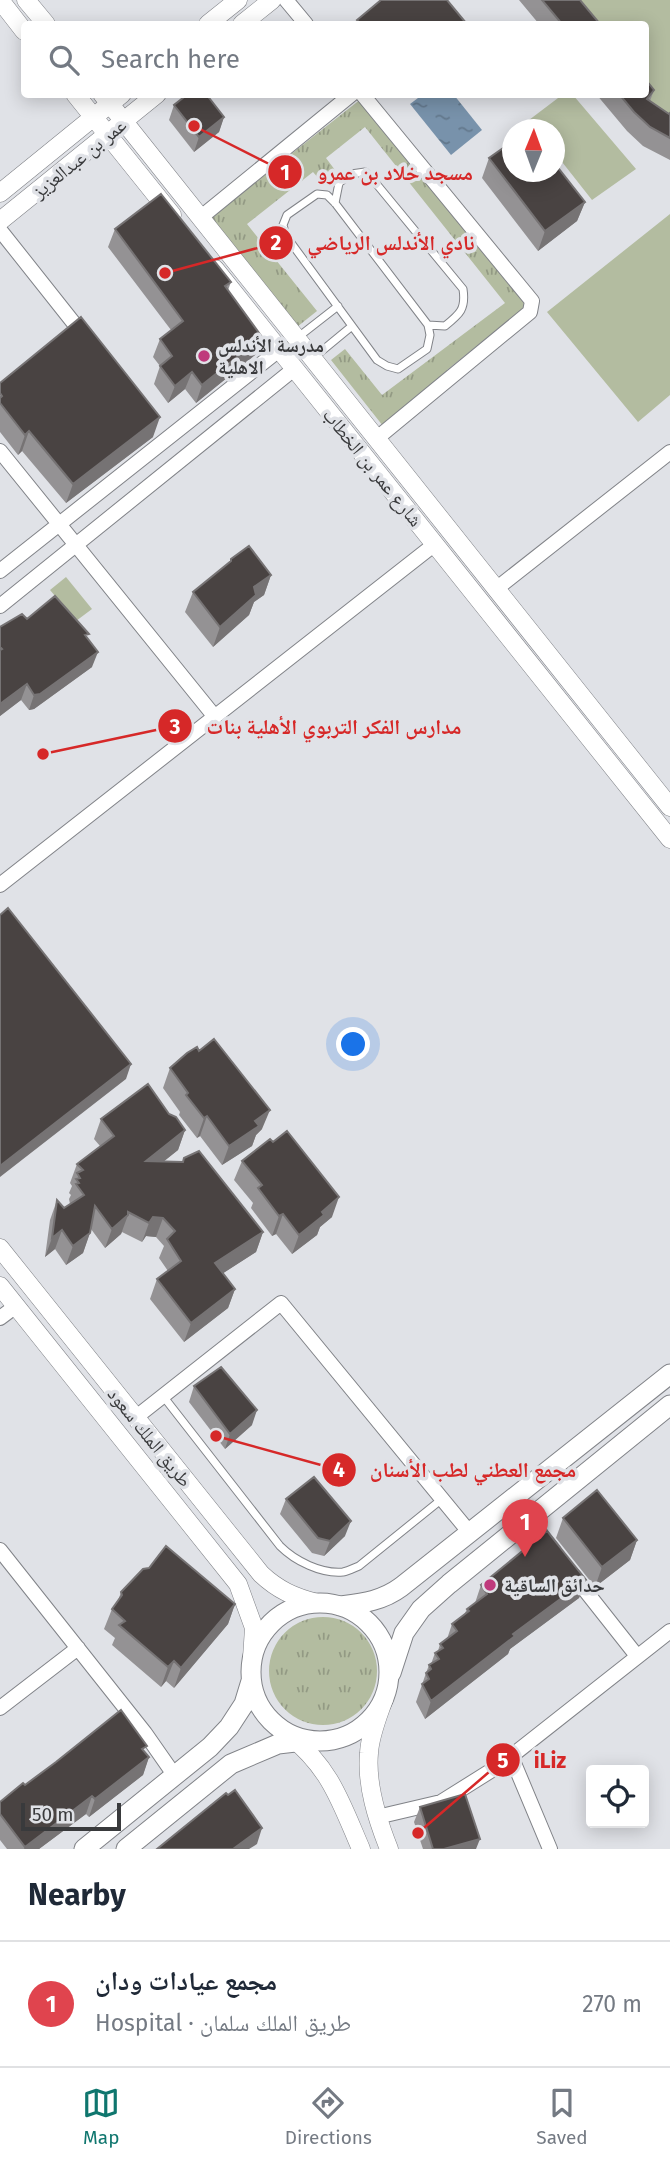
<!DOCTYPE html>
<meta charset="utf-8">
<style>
:root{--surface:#fff;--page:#f2f2f3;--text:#1f2937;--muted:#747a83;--line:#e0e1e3;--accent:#0f766e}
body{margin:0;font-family:"Fira Sans","Noto Naskh Arabic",sans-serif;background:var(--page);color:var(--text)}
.controls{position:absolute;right:21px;bottom:21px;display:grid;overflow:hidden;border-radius:7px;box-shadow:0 4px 18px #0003}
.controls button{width:63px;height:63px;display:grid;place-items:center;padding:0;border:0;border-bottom:2px solid var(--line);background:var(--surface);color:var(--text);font:35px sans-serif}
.compass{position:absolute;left:502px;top:119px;width:63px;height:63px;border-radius:50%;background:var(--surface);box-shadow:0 4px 18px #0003;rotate:1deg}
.scale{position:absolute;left:21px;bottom:18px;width:100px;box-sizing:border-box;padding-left:7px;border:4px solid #393a3c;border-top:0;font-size:19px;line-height:24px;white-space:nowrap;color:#393a3c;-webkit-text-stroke:5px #e0e2e7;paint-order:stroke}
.you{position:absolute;left:354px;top:1045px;width:24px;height:24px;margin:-18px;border:5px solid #fff;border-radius:50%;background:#1a73e8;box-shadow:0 0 0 10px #1a73e833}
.badge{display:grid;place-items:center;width:46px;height:46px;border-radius:50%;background:var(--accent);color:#fff;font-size:23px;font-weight:700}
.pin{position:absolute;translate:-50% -58px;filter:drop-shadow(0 2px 4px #0008)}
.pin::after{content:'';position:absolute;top:37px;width:24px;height:21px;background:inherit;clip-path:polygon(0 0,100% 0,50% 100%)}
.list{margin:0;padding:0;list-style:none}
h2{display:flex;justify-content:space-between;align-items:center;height:91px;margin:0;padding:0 28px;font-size:30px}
h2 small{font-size:23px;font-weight:400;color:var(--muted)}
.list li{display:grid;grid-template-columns:46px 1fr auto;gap:21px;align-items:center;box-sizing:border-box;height:126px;padding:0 28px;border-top:2px solid var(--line)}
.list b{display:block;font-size:26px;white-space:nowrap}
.list p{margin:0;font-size:23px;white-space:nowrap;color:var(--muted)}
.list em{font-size:23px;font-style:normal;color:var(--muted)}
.icon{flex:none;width:38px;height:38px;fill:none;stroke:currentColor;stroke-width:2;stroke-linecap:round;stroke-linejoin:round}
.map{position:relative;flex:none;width:670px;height:1849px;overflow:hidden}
.search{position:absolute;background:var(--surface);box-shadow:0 4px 18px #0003;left:21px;right:21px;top:21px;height:77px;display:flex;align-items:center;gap:18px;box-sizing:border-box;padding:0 24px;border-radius:7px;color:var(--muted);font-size:26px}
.sheet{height:217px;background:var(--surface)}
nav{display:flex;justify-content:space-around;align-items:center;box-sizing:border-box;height:98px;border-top:2px solid var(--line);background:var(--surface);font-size:19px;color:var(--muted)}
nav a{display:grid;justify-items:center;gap:4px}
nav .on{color:var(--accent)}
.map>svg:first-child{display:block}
.grass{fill:url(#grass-tufts)}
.garden{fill:#b3bca0}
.water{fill:url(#water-ripples)}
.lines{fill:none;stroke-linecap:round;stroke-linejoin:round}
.service-casing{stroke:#818388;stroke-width:9}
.minor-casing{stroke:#818388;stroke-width:16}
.tertiary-casing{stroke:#818388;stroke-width:19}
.secondary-casing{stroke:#818388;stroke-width:21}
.service{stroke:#fff;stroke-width:7}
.minor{stroke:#fff;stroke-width:14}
.tertiary{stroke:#fff;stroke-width:18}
.secondary{stroke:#fff;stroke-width:19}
.wall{fill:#949294}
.shaded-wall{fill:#767374}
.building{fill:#494342;stroke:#767374;stroke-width:2}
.poi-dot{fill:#bf3a7c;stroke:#e0e2e7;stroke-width:2.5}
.labels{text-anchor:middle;stroke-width:7;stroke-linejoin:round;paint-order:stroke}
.street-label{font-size:19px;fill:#393a3c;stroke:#e0e2e7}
.poi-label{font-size:19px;font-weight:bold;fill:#393a3c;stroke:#e0e2e7;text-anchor:start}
.leader{fill:none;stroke:#d62828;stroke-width:2.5}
.callout-dot{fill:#d62828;stroke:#e0e2e7;stroke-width:2.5}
.mark-label{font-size:21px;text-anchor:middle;font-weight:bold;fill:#fff}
.callout-label{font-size:21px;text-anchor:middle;font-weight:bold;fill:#d62828;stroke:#e0e2e7;stroke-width:7;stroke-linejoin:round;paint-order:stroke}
</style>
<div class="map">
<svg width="670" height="1849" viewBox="0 0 670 1849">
<defs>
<pattern id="grass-tufts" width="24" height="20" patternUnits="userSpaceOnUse" patternTransform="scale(1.75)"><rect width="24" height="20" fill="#b3bca0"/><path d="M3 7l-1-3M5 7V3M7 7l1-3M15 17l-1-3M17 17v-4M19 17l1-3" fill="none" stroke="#939a84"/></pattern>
<pattern id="water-ripples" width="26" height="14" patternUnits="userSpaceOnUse" patternTransform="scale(1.75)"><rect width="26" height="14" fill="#7892ab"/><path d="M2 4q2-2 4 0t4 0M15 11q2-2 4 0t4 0" fill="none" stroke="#63788c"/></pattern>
</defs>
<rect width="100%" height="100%" fill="#e0e2e7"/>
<path class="grass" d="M366,95l165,207 -84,68v6l-64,50 -52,-66 14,-11 37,46 123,-92 -140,-176 -39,31 9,12 -2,7 -13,3 -7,-8 -66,52 70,87 -20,16 -87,-109z
M269 1671a54 54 0 1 1 108 0a54 54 0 1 1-108 0Z"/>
<path class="garden" d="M520,0h150v157l-24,-63v-70h-106z
M562,95h11l63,74 -44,31 -37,-47 -1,-23 -17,-1 -8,-9z
M670,214v181l-32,27 -91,-110z
M66,577l26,32 -16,12 -26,-31z"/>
<path class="water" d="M422,95h32l28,35 -31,25 -41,-51z"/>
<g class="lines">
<defs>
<path id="service" d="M317,194l10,1 8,8 93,122 2,10 -3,14 -29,20 -11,-3 -10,-6 -91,-124 -3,-11 4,-10z
M335,203l4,-20 12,-9 14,-2 9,9 89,108c3,20 -3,25 -18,37l-17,-1
M297,338l41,-32
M312,359l40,-33
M163,1396l117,150c15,15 41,28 63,26 5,-1 11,-4 16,-6l83,-67"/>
<path id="minor" d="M286,0l20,24
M362,94l170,207 -2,11 -154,127
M200,218l152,-124
M0,230l84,106
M0,451l215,266
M0,571l279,-221
M496,589l174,-137
M0,606l294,-237
M0,885l435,-341
M0,1318l16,-12
M135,1418l146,-115 189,230
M529,1519l25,32
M0,1550l145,183 30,43
M573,1575l64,81
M0,1708l78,-60
M511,1756l39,93
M377,1817l64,-15 59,-37 170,-134"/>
<path id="tertiary" d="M0,0l24,31
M26,0l20,24
M208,24l30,-24
M242,24l30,-24
M75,94l97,121
M102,94l568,713
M0,193l122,-99
M0,221l157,-127
M215,269l455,570
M0,1248l261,326c17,16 33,23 56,29
M0,1286l238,298 16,44 -2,30
M384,1699c-6,17 -14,36 -15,54 -3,32 8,66 20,96
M290,1736c41,33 51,67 71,113"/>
<path id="secondary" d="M251 1672a69 69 0 1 1 138 0a69 69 0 1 1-138 0Z
M340,1606c23,-3 42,-5 61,-19l269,-213
M391,1673l13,-40 17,-24 28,-25 221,-179
M84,1849l126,-102 19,-20 15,-23 7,-23
M126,1849l105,-85 47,-20 26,-3"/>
</defs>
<use href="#service" class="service-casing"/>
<use href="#minor" class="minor-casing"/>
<use href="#tertiary" class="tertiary-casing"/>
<use href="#secondary" class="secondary-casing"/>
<use href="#service" class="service"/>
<use href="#minor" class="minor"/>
<use href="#tertiary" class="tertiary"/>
<use href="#secondary" class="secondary"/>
</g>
<path class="wall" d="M519,0h61l20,24h-61z
M654,90l-4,11 19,13 1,-1v47l-27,-14 -16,-15 -31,-37h50z
M174,105l50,12 -5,15 -25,20 -25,-32z
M489,158l96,44 -8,19 -39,30 -56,-73z
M115,229l116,53 -3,8 34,47 -7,18 -59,48 -11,-14 -17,14 -14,-19 6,-18 -7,-9 7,-18 11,-9 -63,-83z
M0,383l153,54 -87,66 -44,-52 -4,4 -18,-23z
M231,559l40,16 -7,20 -10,7 -5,13 -36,32 -28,-35 8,-20 37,-30z
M27,619l60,19 5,29 -58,42 -5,1 -8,-10 -21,16v-89z
M170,1068l92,61 -6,6 -4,11 -30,19 -22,-29 -3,2 -18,-23 1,-3 -17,-24z
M169,1114l16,16 -7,20 -15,12 100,70 -7,20 -33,21 12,16 -7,19 -44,34 -34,-43 7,-20 11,-8 -9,-13 5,-12 -8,-9 -10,-1 -4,6 -20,-10 -1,2 -16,14 -14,-19 -8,24 -17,12 -11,-16 -10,8 5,-37 7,-20 7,8 6,-4 -1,-5 2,-4 -2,-2 3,-7 -2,-3 7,-19 23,-18 -6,-7 7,-20z
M242,1161l90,56 -12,10 -3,8 -25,19 -16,-20 -4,2 -21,-28 2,-5 -19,-23z
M194,1386l58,39 -27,24 -36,-47z
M286,1499l59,37 -21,20 -12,-3 -32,-39z
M563,1518l74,22 -7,20 -35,27 -39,-49z
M586,1580l-7,18 -69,51 -2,5 -83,65 -9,-17 10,-29 3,-8 2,-1 4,-11 3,-2 2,-7 7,-5 5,-15 12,-9 3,-6 8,-6 6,-18z
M121,1592l114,12 -7,20 -54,64 -8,-7 -5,6 -49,-42 3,-7 -11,-9 8,-20 6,-8z
M145,1752l4,5 -6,18 -54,42 -3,-3 -47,35h-32l-7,-9v-38l25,-17z
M420,1807l56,42h-53l-9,-27z"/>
<path class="shaded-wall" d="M224,117l-5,15 -25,20 5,-15z
M585,202l-8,19 -39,30 7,-20z
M262,337l-7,18 -59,48 6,-18z
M192,372l-7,17 -17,14 7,-17z
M160,417l-7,20 -87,66 7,-19z
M29,431l-7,20 -4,4 7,-20z
M271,575l-7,20 -10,7 -5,13 -36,32 7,-20 34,-40z
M98,652l-6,15 -58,42 -5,1 5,-15z
M27,684l-6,16 -21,16v-12z
M131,1064l-5,15 -126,98v-11z
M270,1110l-8,19 -6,6 -4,11 -30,19 7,-19 26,-25z
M207,1116l-7,20 -3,2 7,-20z
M185,1130l-7,20 -39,31 7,-20z
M339,1197l-7,20 -12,10 -3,8 -25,19 7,-19 23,-23z
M283,1214l-7,20 -4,2 7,-20z
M128,1215l-7,19 -16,14 7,-19z
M153,1217l10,1 -7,19 -10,-1 -4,6 7,-19z
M62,1230l-7,19 -10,8 7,-19z
M263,1232l-7,20 -48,31 7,-20z
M90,1233l-7,20 -17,12 7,-19z
M235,1289l-7,19 -44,34 7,-19z
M257,1410l-5,15 -27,24 5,-15z
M351,1521l-6,15 -21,20 6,-15z
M637,1540l-7,20 -35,27 7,-20z
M586,1580l-7,18 -69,51 -2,5 -83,65 6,-18 82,-67z
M235,1604l-7,20 -54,64 7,-20z
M174,1661l-8,20 -5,6 7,-20z
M149,1757l-6,18 -54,42 6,-18z
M92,1796l-6,18 -47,35h-15l1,-2z
M262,1828l-5,16 -8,5h-16z
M480,1839l-4,10h-32z"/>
<path class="building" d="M381,0h66l19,23 -2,1h-103l-4,-4z
M542,0h38l20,24h-38z
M646,80l8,10 -7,9 22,15 1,-1v25l-20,-11 -16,-15 -15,-18h27z
M188,94h18l18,23 -25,20 -25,-32z
M513,141v31h42v-8l30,38 -40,29 -56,-73z
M161,194l70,88 -6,4 37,51 -60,48 -10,-13 -17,14 -15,-20 12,-10 -12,-17 23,-18 -68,-92z
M81,317l79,100 -87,67 -44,-53 -4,4 -25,-32v-5l2,-2 -2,-3v-10z
M249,546l22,29 -17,12 2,8 -36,32 -27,-35 38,-31v-2z
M55,596l34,38 -4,1 13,17 -58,42 -6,1 -7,-11 -27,20v-54l2,-1 -2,-2v-20l22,-13 5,5z
M8,908l123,156 -131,102v-251z
M214,1039l56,71 -15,11 4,5 -30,20 -22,-30 -3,2 -18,-23 2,-2 -18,-25 17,-15 10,-6 2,4z
M148,1084l21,30 7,3 9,13 -39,31 37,1 1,-4 15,-7 64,81 -48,31 20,26 -44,34 -34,-44 24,-18 -14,-22 8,-8 -12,-13 -10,-1 -4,6 -21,-11v3l-16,14 -17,-23 -5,27 -17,13 -11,-16 -10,8 5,-38 7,8 20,-13 -8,-11 3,-1 -3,-4 4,-1 -3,-5 6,-3 -6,-6 37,-28 -13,-17z
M287,1131l52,66 -17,15 2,3 -25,20 -16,-21 -4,2 -21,-28 4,-3 -20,-24 28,-22 3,3z
M221,1367l36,43 -27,24 -36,-48z
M314,1477l37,44 -21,20 -12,-3 -32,-39z
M597,1490l40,50 -35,27 -39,-49z
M547,1531l39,49 -73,54 2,2 -84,65 -9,-17 7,-5 -3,-6 5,-4 -2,-4 10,-6 -4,-6 8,-5 -3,-4 17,-13 -5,-7 17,-13 -2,-2 20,-15 -6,-9z
M166,1546l69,58 -54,64 -7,-7 -6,6 -49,-42 6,-4 -13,-12 10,-14 -1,-3 22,-23 6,-1z
M121,1710l26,36 -5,3 7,8 -54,42 -3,-3 -67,51 -25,-33v-12l23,-19 2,2 31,-23z
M235,1790l27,38 -29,21h-76l69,-56 2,2z
M465,1794l15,45 -36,10h-11l-13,-42z"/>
<g class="poi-dot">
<circle cx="204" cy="356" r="7"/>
<circle cx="490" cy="1585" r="7"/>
</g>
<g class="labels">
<g class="street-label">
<text transform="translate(79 158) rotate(-39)" y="7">عمر بن عبدالعزيز</text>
<text transform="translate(373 467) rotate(51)" y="7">شارع عمر بن الخطاب</text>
<text transform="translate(150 1437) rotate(51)" y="7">طريق الملك سعود</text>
</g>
<g class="poi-label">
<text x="218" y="352">مدرسة الأندلس<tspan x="218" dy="22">الاهلية</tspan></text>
<text x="504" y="1592">حدائق الساقية</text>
</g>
</g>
<path class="leader" d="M194 126L285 172M165 273L276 243M43 754L175 726M216 1436L339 1470M418 1833L503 1760"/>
<g class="callout-dot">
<circle cx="194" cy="126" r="7"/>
<circle cx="165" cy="273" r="7"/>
<circle cx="43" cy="754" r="7"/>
<circle cx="216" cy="1436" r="7"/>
<circle cx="418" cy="1833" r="7"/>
<circle cx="285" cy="172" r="18"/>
<circle cx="276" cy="243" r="18"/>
<circle cx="175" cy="726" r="18"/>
<circle cx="339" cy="1470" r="18"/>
<circle cx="503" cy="1760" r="18"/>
</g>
<g class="mark-label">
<text x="285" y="180">1</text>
<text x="276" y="250">2</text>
<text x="175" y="734">3</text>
<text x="339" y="1477">4</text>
<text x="503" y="1768">5</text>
</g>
<g class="callout-label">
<text x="395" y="180">مسجد خلاد بن عمرو</text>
<text x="391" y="250">نادي الأندلس الرياضي</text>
<text x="334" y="734">مدارس الفكر التربوي الأهلية بنات</text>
<text x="473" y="1477">مجمع العطني لطب الأسنان</text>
<text x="550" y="1768">iLiz</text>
</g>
</svg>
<div class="controls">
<button><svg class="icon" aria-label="locate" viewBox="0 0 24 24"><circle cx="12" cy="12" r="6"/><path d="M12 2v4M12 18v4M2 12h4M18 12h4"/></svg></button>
</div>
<svg class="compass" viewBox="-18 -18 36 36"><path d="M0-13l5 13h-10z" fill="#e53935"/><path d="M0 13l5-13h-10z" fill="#747a83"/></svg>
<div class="scale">50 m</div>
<div class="you"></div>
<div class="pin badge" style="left:525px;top:1557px;background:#e0444e">1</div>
<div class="search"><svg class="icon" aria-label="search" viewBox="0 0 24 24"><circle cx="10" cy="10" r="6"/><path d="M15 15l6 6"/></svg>Search here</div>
</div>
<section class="sheet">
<h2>Nearby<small></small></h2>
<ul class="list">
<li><span class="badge" style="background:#e0444e">1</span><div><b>مجمع عيادات ودان</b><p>Hospital · طريق الملك سلمان</p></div><em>270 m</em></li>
</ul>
</section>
<nav>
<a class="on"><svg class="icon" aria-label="map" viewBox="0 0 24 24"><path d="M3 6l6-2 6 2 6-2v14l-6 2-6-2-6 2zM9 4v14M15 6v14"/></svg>Map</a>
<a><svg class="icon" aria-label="directions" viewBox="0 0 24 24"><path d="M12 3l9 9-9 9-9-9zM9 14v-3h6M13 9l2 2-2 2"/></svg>Directions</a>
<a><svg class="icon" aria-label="saved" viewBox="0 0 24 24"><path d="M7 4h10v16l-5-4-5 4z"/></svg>Saved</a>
</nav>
